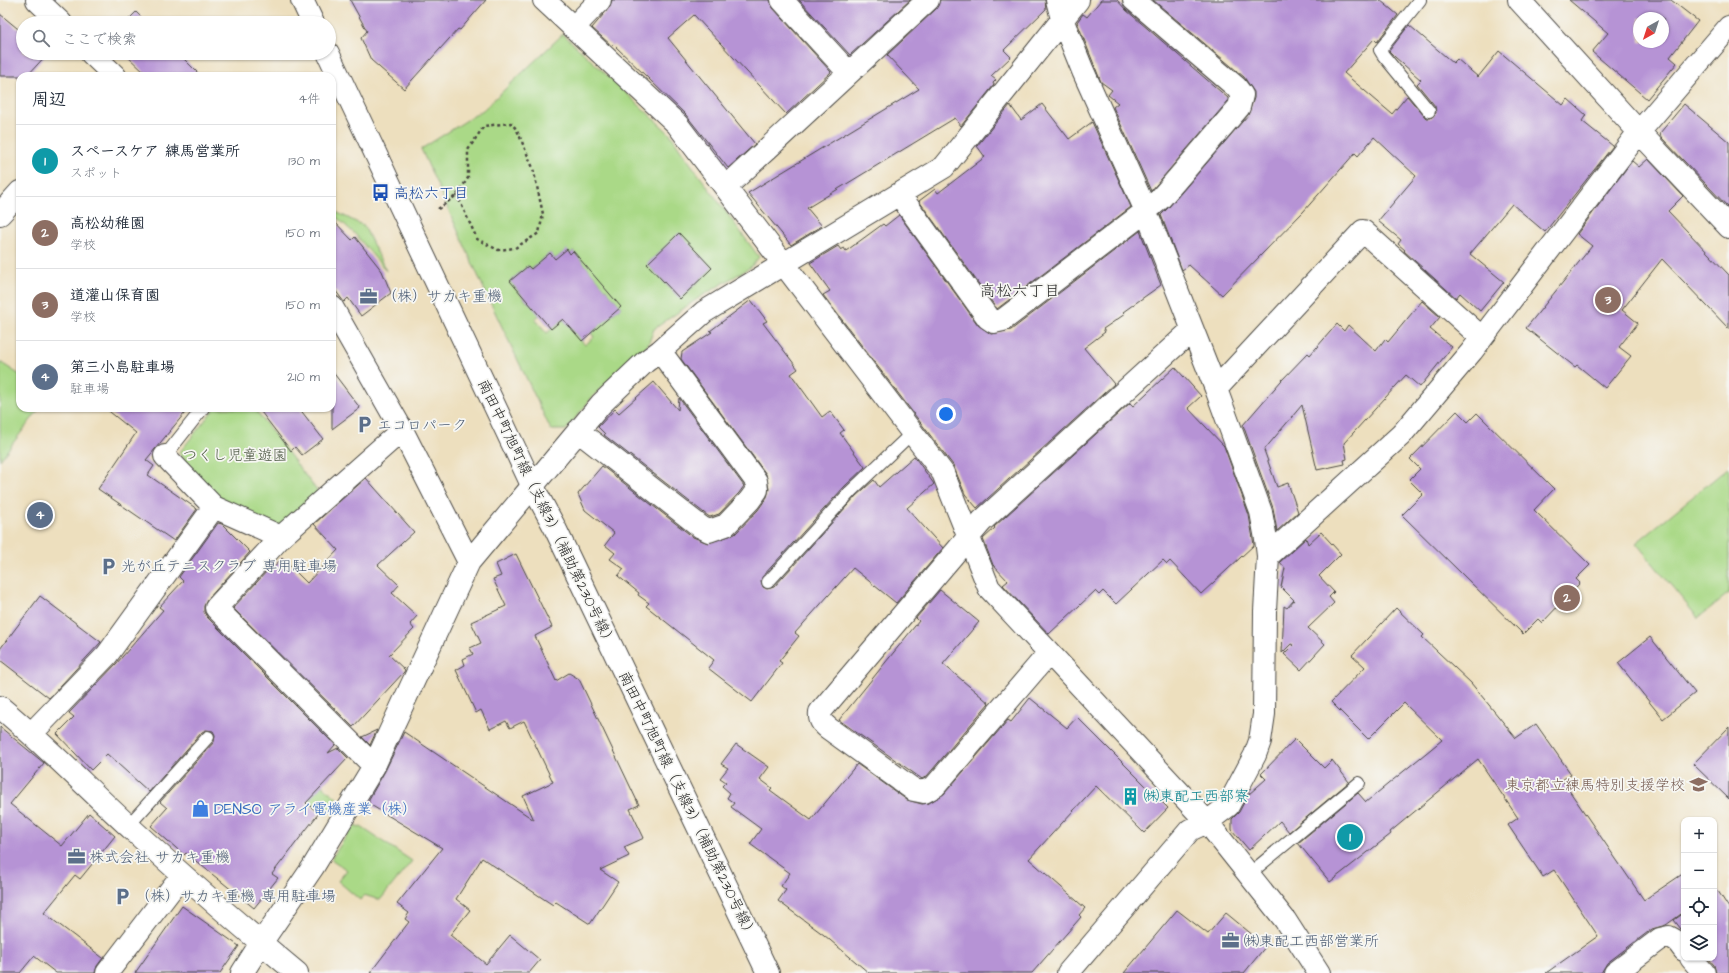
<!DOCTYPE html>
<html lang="ja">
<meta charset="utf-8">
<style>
:root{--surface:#fff;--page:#f2f2f3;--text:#1f2937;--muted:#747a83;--line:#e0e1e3;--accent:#1f6fb2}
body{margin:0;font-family:"Architects Daughter","Klee One",sans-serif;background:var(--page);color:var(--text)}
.controls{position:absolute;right:12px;bottom:12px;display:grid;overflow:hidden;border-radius:8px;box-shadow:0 1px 3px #0004}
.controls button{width:36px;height:36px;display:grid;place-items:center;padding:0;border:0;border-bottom:1px solid var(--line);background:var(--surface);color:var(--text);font:20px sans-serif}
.compass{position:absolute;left:1633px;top:12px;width:36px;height:36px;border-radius:50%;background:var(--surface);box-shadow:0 1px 3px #0004;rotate:219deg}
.you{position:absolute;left:946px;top:414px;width:14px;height:14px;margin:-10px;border:3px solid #fff;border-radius:50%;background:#1a73e8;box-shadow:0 0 0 6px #1a73e833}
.badge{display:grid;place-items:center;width:26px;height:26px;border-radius:50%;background:var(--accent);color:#fff;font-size:13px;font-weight:700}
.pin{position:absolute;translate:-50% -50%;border:2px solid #fff;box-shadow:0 1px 4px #0006}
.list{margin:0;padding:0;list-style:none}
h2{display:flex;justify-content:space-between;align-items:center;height:52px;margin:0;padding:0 16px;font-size:17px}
h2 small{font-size:13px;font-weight:400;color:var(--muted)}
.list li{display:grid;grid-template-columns:26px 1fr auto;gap:12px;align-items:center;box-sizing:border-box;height:72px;padding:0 16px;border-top:1px solid var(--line)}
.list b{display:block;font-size:15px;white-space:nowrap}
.list p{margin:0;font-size:13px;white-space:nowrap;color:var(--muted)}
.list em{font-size:13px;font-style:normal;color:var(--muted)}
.icon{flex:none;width:22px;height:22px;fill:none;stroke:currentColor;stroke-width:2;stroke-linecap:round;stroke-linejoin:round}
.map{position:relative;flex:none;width:1729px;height:973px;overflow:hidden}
.search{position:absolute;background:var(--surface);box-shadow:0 1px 3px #0004;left:16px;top:16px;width:320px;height:44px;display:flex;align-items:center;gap:10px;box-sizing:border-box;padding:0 14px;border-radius:22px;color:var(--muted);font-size:15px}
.panel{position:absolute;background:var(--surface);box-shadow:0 1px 3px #0004;left:16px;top:72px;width:320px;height:340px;border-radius:12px}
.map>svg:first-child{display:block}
.green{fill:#aad987;stroke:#6a8259;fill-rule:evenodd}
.building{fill:#b693d5;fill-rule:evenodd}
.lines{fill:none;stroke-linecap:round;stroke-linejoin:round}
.lane-casing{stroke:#484641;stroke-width:14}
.street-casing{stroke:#484641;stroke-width:24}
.secondary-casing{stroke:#484641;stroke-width:24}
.path{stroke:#484641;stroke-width:2.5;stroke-dasharray:3 3;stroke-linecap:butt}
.lane{stroke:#fff;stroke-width:12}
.street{stroke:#fff;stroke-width:22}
.secondary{stroke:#fff;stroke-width:22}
.labels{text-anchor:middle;stroke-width:3.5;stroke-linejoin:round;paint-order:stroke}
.transit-label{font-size:15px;fill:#164399;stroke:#f6f6f2;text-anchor:start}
.service-label{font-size:15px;fill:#4e5e75;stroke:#f6f6f2;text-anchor:start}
.park-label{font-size:15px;fill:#4b5642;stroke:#f6f6f2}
.street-label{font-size:15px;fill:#2b2b2b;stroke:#f6f6f2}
.education-label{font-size:15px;fill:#785e54;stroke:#f6f6f2;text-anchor:end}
.culture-label{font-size:15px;fill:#0d838f;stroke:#f6f6f2;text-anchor:start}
.shop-label{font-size:15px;fill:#366cbe;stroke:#f6f6f2;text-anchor:start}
.neighbourhood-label{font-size:16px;fill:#2b2b2b;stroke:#f6f6f2}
</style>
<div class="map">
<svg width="1729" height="973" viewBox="0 0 1729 973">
<rect width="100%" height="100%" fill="#f6f6f2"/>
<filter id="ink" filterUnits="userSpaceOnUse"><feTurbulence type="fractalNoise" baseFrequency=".025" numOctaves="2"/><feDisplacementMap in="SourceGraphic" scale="8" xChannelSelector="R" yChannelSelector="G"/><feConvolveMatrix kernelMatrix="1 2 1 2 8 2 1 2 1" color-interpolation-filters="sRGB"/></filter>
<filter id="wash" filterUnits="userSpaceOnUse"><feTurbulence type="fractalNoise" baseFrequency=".012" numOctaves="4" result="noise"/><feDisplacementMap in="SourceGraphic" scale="16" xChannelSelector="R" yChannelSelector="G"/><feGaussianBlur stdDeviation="0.9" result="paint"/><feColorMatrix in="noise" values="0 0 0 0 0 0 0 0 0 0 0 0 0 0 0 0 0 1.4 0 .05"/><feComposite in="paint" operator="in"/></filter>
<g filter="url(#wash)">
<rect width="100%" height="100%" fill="#eddfbe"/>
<path class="green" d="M563,34l107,100 15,22 74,101 -8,10 -51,30 -46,32 -6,16 -54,50 -28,35h-15l-66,-139 -64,-142 62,-39zM679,234l33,34 -32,31 -33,-35zM567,250l3,4 3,-3 48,56 -30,26 3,4 -9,8 -22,-26 -16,14 -12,-14 16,-14 -12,-13 -12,10 -17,-21 18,-15 3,3 19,-16 5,6z
M332,210l32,16 22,45 -31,-37 -23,-21z
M0,362l20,13v33h20l-40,52z
M215,408h39l64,84 -41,36 -60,-26 -38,-49z
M1729,467v126l-31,25 -62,-75z
M287,757l50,41 -11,17 -54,-41z
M356,826l5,1 51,34 -32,39 -16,-5 -4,5 -22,-19 9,-11 -16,-11 21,-31z"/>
<g id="blocks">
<path class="building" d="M350,0h136l-26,30 -2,-1 -54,60 -33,-29 -10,-22 6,-7z
M612,0h158l3,8 58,64 -45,42 -92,-99 -26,23 87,106 -27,24 -42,-53 -73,-71 -1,2 -20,-18 17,-20z
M799,0h111l-60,55z
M940,0h105l1,9 -42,41 7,7 -20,19 5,4 -3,3 1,2 -33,41 -6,-8 -148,90 15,18 -31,19 -43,-52 171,-104 -32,-34 49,-46z
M1101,0h16l9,10 102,88v3l-77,90 -38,-84 5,-4 -10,-8 4,-5 -11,-8 -24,-60 6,-8 4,3z
M1153,0h227l18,15 -21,27 -3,-3 -30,34 48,41 15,-18 19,22h5l5,-5 -1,-7 -18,-22 4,-4 -26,-23 -6,-6 20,-26 44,38 4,-4 21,18 21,-26 64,54 5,-6 18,16 -4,6 31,25 -68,86 -33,-28 -42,50 34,28 -24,29 -20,-18 -4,5 -52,-47 1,-1 -7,-6 3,-4 -23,-19 38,-45 -42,-39 -16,19 -3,-3 -52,59 -81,83 -33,-30 -7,5 -21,-55 8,-8 79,-92 6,-17v-6l-10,-15z
M1569,0h102l27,21 -28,36 7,6 -30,36 -55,-47 16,-19zM1639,18h24v24h-24z
M136,12l11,11h-22z
M0,14l23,19v20h25l-21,23h-27z
M124,53h54l23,23h-53z
M1042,104l27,35 23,-17 39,85 -134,102 -78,-108 16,-12 3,4 47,-36 -8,-11 33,-41 11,15z
M1684,104l45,38v66l-68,-71 -1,-4z
M1648,159l35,37 -15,15 61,64v54l-67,-70 -40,51 16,13 -19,24 12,9 -26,32 -28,-23 -2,2 -49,-39 66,-82 -15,-12 55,-73 7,6z
M899,215l79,110 13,9 20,-4 129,-99 21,54 -38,27 2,2 -22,15 2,3 -21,16 30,36 -137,124 -12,-14 -12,-29 -130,-170 7,-4 -20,-28 28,-17 3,4 3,-2 2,3 37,-27 2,2z
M332,219l20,21 3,-3 27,34 9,22 -30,23 -13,-18 -4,4 -12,-16z
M679,233l33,35 -32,31 -33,-35z
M567,249l3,5 3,-3 48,56 -39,34 -19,-22 -12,10 -41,-48 18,-15 3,3 19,-16 5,6z
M751,300l16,21 -4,2 35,46 -7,5 31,43 8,-6 14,19 -4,3 25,34 -20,19 -83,91 -1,4 2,6 4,2 7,-2 82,-91 18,-16 5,7 35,-31 20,28 -27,24 36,40 -47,55 -43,-35 -58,65 4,3 -20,25 3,2 -30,39 -44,-34 6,-8 -68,-54 3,-3 -11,-8 1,-2 -21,-17 6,-7 -14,-10 5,-6 -10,-8 9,-12 -29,-23 -7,-16 24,-28 91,71 15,6 27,-9 23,-24 9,-13 2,-8 -3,-15 -85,-115 1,-7 30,-20 -2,-1z
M1422,301l18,16 -10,12 22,18 -32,40 -14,-12 -62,68 3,16 -3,1 1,4 -28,6 -15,-65 -38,45 13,37 11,-4 10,29 -21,19 -4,-23 -30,-83 38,-44 27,-28 2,2 27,-31 7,7 4,-6 28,26 9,-12 3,3z
M1175,367l26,29 -13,12 36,38 25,69 5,30 -53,49 -31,-33 -3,3 -4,-4 -47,44 -13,-13 -4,4 -4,-4 -46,43 -46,-49 5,-4 -15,-16 -10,-26 12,-11 -1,-1 136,-124 3,3z
M332,371l28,37 -28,21z
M654,382l24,28 1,-12 65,88 -5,7 -20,21 -9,3 -2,-1 -104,-81 1,-1 -7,-7 17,-18 4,4z
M105,408h84l-43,52 8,6 -6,9 49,34 -23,32 -76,-52 38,-56z
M258,408h41l24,31 -21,16 -7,-8 -4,4z
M1457,411l11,11 9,-9 77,76 -20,21 56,55 -14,14 4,4 -38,40 -4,-4 -15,15 -121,-119 21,-21 -14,-14 11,-11 -10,-10z
M366,478l48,54 -36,33 21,20 -7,8 25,23 -7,8 4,5 -25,26 16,15 -1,2 -51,55 -120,-119 35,-38 2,1 12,-13 25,25 31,-33 -24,-26z
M218,523l4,1 28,28 -43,48 -3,6v6l3,5 128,128 -7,8 10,-5 10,10 -42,45 13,10 -47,61 6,4 -24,30 -68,-55 -2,2 -33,-29 16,-18 -7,-6 54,-60 1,-7 -2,-4 -7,-1 -4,2 -53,60 -42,-38 -16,16 -34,-36 17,-17 -5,-4 47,-49 47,-54 -4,-3 24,-26 -4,-4z
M1321,532l20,22 -22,22 15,16 -5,5 5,6 -26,25 17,16 -24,26 -17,-16 9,-9 -2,-1 -9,9 2,-47 3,2 7,-8 -13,-13 4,-19 -5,-6 26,-24 2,6z
M516,554l36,73 -17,9 21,45 13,-8 10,6 60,126 -9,4 14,29 -20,9 5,9 -29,14 18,12 -28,42 -34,-22 -3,3 -71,-47 -26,41 14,11 -20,25 36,29 24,-29 30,25 -11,13h-159l39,-51 -4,-3 4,-6 -12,-9 45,-56 -73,-44v-5l16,-28 19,-39 130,88 -11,-24 30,-14 -29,-61 -14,7 -4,-7 -16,8 -9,-19 -5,3 -20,-43 9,-5 -2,-6 10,-5 -3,-6 11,-5 -10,-21 35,-16 -13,-27 8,-3 -5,-12z
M940,590l39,32 -36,42 46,39 -62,73 -5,3 -83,-59 80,-99 -3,-3z
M40,596l61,46 -52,56 -49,-38v-11z
M1396,608l28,27 -2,2 49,46 45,55 20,-14 35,50 -9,6 82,120 40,-27v39l-18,13 -14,4 -45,34 -6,10h-55l52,-37 -44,-66 -11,7 -35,-52 10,-7 -40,-59 -88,73 1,2 -61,48 -32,-39 60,-50 8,9 76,-62 -38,-37 -36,36 -37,-37 34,-35 -13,-12z
M1650,637l45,56 -32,26 -45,-56z
M1030,698l37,30 10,-11 91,91 -24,25 -48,-47 -67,73 56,49 -6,7 2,2 -49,56h-163l-45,-38 -46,-34 8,-11 -5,-4 9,-13 -40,-29 11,-15 -30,-22 3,-4 -7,-5 3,-5 -8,-7 4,-4 -6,-4 8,-10 -7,-4 15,-20 33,23 -9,12 12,9 -2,2 41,30 46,-56 50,36 15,4 7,-1 15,-9 64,-74 3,2z
M0,727l44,36 -34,41 52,42 27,-33 26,23 -35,43 -5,-4 -31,38 59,45 -6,8 -2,7h-39l-22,-17 -14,17h-20z
M1729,727v72l-36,-35z
M377,730l-7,15 -8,-8z
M1295,739l29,29 8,-8 17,22 -60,50 -9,-11 -31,29 -17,-20v-11l7,-7 9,-17 18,-16 -5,-5z
M1718,891l11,17v65h-13l-2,-8 -6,-7h6v-65z
M182,906l57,40 -19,27h-85z
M1177,910l31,24 18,-21 40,33 -22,27h-120z
M1684,913v18l-3,-2 -7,-9z"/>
</g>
</g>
<g filter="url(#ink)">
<use href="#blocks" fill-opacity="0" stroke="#484641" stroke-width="1"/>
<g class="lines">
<defs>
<path id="lane" d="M1420,0l-40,50 3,5 46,56
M165,456l38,-48
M768,582l83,-91 61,-58
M128,826l80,-89
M1248,875l111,-92"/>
<path id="street" d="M37,0l24,23
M544,0l133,124 266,349 46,115 218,234 78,98 34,53
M782,0l67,73
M1057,0l5,19 21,52 63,140 70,178 45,123 5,27 2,17 -3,55 -1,103 -4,27 -5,14 -27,51 -21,16 -17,8 -122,143
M1519,0l120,132 90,95
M574,27l26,-27
M91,53l24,23
M726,187l202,-187
M899,194l89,124 6,4 9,-2 143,-109 14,-12 79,-92 3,-12 -6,-8 -102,-87
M0,214l20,-22
M332,307l70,123 67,132
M1216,389l147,-158 119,107
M578,431l123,96 8,4 17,-6 23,-24 8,-11 -1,-9 -96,-130
M165,456l49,51 67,30
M1268,556l133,-121 71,-84 167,-219 90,-105
M1049,653l-114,133 -11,6 -10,-2 -86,-62c-6,-5 -9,-8 -8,-16l162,-191 210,-191
M0,707c47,39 89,83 134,124 53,49 108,96 163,142
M31,734l76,-79 107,-148
M374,766l-158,-158 65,-71 121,-107
M1691,958l13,15
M107,973l75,-98
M242,973l19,-30 52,-76 61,-101 95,-204 132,-158 44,-42 15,-11 44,-39 240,-145 134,-167
M1615,973l45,-34 9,-2 9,5 6,8"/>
<path id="secondary" d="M302,0l11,23
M328,53l204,432 22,41 214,447"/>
</defs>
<use href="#lane" class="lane-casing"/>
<use href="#street" class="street-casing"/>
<use href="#secondary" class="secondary-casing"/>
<path class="path" d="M438,209l19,-14 11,-17v-28l16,-24 27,-3 6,7 16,38 10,46 -4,19 -24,15 -17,2 -21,-11 -20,-44"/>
<use href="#lane" class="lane"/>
<use href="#street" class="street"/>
<use href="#secondary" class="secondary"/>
</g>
</g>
<defs>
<symbol id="bus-bare" viewBox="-9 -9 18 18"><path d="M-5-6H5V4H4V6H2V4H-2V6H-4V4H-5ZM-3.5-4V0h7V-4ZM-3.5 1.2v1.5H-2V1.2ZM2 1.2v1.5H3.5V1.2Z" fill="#1a4fb4" stroke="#f6f6f2" stroke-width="2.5" paint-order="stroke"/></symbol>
<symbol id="office-bare" viewBox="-9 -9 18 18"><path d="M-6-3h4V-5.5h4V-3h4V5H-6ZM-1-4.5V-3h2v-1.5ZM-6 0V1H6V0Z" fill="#5c6f8a" stroke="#f6f6f2" stroke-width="2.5" paint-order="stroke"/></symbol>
<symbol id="parking-bare" viewBox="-9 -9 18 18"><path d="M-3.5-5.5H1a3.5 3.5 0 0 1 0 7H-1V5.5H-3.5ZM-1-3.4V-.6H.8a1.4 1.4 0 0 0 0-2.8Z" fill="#5c6f8a" stroke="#f6f6f2" stroke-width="2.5" paint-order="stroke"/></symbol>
<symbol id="school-bare" viewBox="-9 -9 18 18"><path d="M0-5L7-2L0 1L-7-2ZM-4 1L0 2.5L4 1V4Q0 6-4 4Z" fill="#8d6e63" stroke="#f6f6f2" stroke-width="2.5" paint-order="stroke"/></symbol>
<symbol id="building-bare" viewBox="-9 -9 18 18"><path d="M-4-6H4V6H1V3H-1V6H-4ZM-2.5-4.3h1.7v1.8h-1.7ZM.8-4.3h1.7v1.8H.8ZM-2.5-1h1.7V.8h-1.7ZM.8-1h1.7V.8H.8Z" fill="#0f9aa8" stroke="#f6f6f2" stroke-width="2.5" paint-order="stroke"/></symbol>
<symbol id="shop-bare" viewBox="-9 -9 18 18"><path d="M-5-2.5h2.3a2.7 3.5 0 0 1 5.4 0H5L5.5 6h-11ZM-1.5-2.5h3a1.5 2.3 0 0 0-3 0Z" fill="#3f7fe0" stroke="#f6f6f2" stroke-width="2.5" paint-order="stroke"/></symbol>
</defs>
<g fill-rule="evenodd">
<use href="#bus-bare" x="368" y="180" width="25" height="25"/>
<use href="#office-bare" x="356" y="284" width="25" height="25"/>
<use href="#parking-bare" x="352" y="412" width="25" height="25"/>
<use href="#parking-bare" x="96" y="554" width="25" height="25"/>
<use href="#school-bare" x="1686" y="772" width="25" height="25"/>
<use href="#building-bare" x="1118" y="784" width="25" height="25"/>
<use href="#shop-bare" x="188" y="796" width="25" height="25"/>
<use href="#office-bare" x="64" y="844" width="25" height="25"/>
<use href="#parking-bare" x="110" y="884" width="25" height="25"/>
<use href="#office-bare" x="1218" y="928" width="25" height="25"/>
</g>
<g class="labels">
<g class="transit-label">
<text x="394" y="198">高松六丁目</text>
</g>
<g class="service-label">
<text x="382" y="301">（株）サカキ重機</text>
<text x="377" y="430">エコロパーク</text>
<text x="121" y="571">光が丘テニスクラブ 専用駐車場</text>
<text x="89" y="862">株式会社 サカキ重機</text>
<text x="135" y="901">（株）サカキ重機 専用駐車場</text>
<text x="1244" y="946">㈱東配工西部営業所</text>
</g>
<g class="park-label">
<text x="235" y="460">つくし児童遊園</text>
</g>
<g class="street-label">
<text transform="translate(547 513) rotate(64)" y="5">南田中町旭町線（支線3）（補助第230号線）</text>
<text transform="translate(688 805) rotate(64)" y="5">南田中町旭町線（支線3）（補助第230号線）</text>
</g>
<g class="education-label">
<text x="1685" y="790">東京都立練馬特別支援学校</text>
</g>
<g class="culture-label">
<text x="1144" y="801">㈱東配工西部寮</text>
</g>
<g class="shop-label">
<text x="214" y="814">DENSO アライ電機産業（株）</text>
</g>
<g class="neighbourhood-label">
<text x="1020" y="296">高松六丁目</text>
</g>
</g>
</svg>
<div class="controls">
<button>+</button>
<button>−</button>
<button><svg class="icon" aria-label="locate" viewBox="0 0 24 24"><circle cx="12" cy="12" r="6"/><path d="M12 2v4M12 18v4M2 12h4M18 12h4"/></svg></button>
<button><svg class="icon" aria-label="layers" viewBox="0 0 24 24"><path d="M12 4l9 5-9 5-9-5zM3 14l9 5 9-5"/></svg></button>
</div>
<svg class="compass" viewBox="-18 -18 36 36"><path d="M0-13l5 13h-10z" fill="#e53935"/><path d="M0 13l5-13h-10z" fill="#747a83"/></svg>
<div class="you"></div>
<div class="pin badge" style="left:1350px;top:837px;background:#0f9aa8">1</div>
<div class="pin badge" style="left:1567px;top:598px;background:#8d6e63">2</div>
<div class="pin badge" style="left:1608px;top:300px;background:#8d6e63">3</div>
<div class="pin badge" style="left:40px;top:515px;background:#5c6f8a">4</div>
<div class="search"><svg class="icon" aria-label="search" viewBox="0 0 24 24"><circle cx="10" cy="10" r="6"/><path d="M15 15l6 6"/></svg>ここで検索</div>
<section class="panel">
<h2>周辺<small>4件</small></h2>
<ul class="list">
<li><span class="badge" style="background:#0f9aa8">1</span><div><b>スペースケア 練馬営業所</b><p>スポット</p></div><em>130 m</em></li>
<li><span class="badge" style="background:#8d6e63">2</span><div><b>高松幼稚園</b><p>学校</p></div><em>150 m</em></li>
<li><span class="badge" style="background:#8d6e63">3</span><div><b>道灌山保育園</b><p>学校</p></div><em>150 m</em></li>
<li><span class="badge" style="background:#5c6f8a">4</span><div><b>第三小島駐車場</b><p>駐車場</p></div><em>210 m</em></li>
</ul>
</section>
</div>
